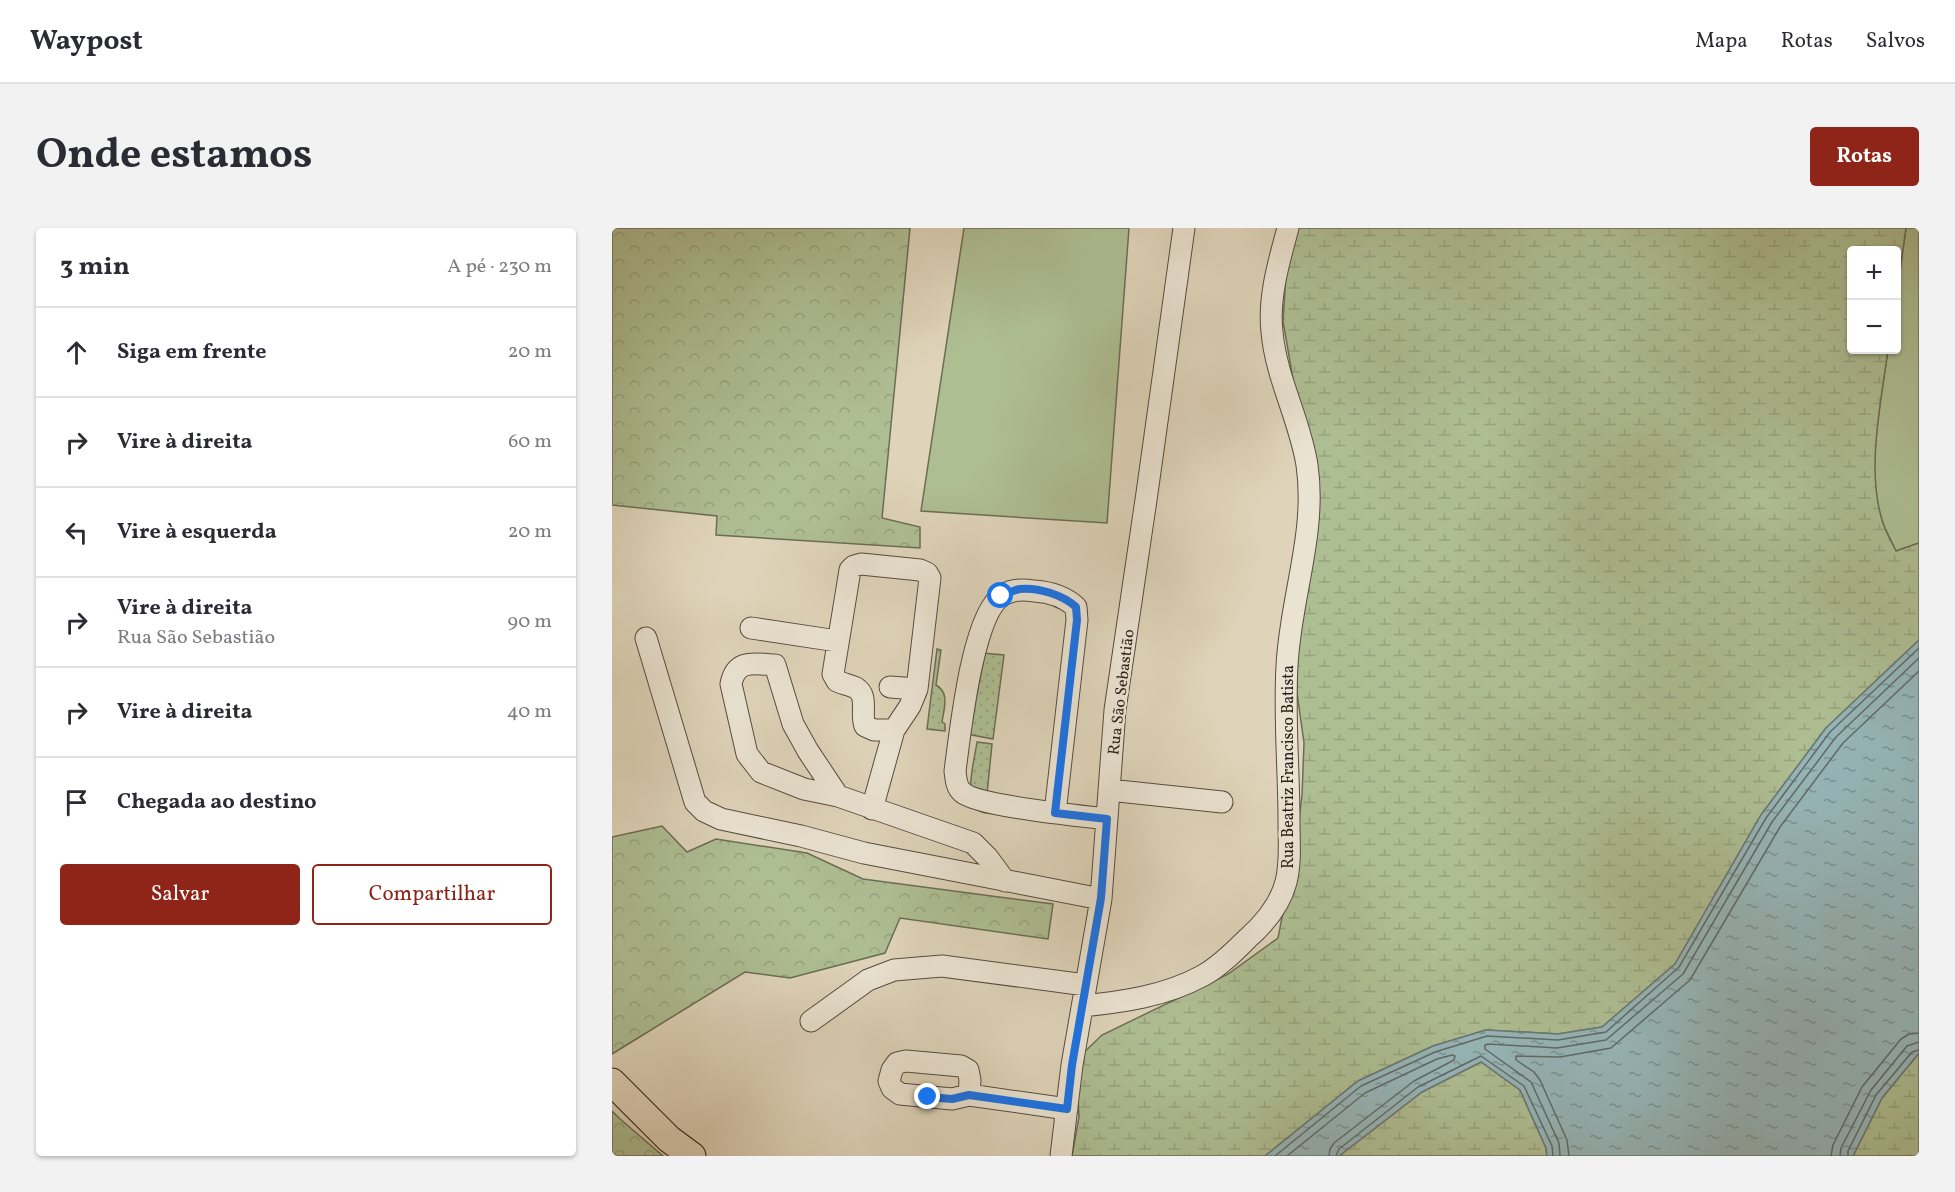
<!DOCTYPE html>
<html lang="pt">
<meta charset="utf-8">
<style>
:root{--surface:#fff;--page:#f2f2f3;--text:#2b2b33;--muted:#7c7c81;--line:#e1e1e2;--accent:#8f2418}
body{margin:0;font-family:Vollkorn,serif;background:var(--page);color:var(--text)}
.controls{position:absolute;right:18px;top:18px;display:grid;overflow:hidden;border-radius:6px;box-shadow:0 2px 4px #0004}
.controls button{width:54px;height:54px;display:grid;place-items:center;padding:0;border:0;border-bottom:2px solid var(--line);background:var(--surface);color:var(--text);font:30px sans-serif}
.stop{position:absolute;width:18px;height:18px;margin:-14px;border:4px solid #1a73e8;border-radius:50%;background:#fff}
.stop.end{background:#1a73e8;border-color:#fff;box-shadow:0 2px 6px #0008}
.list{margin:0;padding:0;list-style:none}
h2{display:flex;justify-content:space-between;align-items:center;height:78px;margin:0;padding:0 24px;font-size:26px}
h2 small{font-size:20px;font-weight:400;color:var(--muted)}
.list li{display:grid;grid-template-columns:39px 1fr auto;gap:18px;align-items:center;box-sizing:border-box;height:90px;padding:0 24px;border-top:2px solid var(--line)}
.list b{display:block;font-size:22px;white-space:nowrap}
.list p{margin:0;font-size:20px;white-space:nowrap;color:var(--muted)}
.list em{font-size:20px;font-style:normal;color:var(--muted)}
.actions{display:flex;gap:12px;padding:18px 24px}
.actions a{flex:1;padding:14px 0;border:2px solid var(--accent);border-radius:6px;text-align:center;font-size:21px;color:var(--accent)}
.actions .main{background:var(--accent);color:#fff}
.icon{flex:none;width:33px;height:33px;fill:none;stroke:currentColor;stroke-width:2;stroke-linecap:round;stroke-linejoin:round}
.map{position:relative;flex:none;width:1307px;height:928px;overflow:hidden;border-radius:6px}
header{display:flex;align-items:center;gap:36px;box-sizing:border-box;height:84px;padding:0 30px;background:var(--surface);border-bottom:2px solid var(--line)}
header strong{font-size:28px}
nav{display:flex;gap:33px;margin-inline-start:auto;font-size:21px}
.intro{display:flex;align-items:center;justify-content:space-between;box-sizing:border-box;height:144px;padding:0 36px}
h1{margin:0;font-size:42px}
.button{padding:15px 27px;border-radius:6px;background:var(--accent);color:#fff;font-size:21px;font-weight:700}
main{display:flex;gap:36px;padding:0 36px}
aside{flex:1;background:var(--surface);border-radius:6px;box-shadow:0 2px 4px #0004}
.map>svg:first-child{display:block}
.grass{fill:#aebe93;stroke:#6b6e55;stroke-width:1.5}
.forest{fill:url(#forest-crowns);stroke:#6b6e55;stroke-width:1.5}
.wetland{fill:url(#wetland-marsh);stroke:#6b6e55;stroke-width:1.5}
.park{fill:url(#park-dots);stroke:#6b6e55;stroke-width:1.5}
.water{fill:url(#water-ripples);stroke:#6a7978;stroke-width:1.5}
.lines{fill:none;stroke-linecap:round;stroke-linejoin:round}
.shore{stroke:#5f6a68;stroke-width:1.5}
.minor-casing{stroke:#564c40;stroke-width:23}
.major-casing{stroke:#281e17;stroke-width:29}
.minor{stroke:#eae3d2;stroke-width:21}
.major{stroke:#dfd4ba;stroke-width:27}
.route{stroke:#1a73e8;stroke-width:8}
.labels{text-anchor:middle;stroke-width:5;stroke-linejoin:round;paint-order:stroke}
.street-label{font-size:16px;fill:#281e17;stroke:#eae3d2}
</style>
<header>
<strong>Waypost</strong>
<nav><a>Mapa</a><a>Rotas</a><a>Salvos</a></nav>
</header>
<div class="intro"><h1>Onde estamos</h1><a class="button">Rotas</a></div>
<main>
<aside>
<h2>3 min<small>A pé · 230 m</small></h2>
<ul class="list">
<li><svg class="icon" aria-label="ahead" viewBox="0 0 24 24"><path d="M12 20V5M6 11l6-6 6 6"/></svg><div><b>Siga em frente</b></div><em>20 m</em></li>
<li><svg class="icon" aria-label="right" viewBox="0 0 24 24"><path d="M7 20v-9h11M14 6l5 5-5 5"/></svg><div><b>Vire à direita</b></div><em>60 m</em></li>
<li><svg class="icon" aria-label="left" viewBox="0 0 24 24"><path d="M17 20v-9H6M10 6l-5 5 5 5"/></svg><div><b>Vire à esquerda</b></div><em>20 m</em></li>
<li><svg class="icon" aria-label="right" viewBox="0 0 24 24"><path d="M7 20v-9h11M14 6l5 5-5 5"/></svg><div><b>Vire à direita</b><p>Rua São Sebastião</p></div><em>90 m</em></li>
<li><svg class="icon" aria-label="right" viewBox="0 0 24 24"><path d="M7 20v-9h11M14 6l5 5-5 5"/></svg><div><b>Vire à direita</b></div><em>40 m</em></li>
<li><svg class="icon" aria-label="arrive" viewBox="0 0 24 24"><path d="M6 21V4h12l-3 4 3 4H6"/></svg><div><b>Chegada ao destino</b></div></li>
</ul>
<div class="actions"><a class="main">Salvar</a><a>Compartilhar</a></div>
</aside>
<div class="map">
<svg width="1307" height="928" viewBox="0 0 1307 928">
<defs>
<pattern id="forest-crowns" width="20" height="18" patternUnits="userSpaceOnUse" patternTransform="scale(1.5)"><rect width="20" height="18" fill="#aebe93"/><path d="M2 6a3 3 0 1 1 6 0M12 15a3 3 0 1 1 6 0" fill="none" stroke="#96a37e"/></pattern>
<pattern id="wetland-marsh" width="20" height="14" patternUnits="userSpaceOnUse" patternTransform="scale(1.5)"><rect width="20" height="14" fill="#aebe93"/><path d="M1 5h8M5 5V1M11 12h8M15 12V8" fill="none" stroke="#96a37e"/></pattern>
<pattern id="park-dots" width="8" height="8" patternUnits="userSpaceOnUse" patternTransform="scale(1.5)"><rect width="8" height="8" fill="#aebe93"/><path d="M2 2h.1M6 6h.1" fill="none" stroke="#96a37e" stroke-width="1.8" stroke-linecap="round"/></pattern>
<pattern id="water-ripples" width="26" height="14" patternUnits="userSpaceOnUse" patternTransform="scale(1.5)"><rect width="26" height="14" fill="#96b6b9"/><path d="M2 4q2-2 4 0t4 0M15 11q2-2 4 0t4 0" fill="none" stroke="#7a9395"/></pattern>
</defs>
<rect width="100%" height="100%" fill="#dfd4ba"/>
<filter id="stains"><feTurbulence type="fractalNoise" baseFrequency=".00333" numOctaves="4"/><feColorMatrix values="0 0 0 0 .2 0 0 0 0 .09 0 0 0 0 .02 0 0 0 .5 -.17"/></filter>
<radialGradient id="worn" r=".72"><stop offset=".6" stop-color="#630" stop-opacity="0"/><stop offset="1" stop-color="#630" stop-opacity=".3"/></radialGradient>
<path class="grass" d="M352,0h165l-22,295 -186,-12z
M1294,0h13v315l-23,8c-4,-8 -8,-17 -12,-25 -20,-51 -3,-124 4,-176h8l1,-58z"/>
<path class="forest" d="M0,0h298l-28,290 38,9v21l-204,-13 1,-19 -105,-11z
M50,598l25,26 29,-13 91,14 56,26 190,25 -5,35 -148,-21 -15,35 -95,25 -45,-6 -133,82v-217z
M0,883l7,7 44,38h-51z"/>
<path class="wetland" d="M679,0h615l-9,64 -1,-42h-44v100h36c-7,52 -23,125 -4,176 3,8 8,17 12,25l23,-8v97l-93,88 -65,87 -86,149 -73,63 -44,7 -72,-4 -53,16 -75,35 -93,75h-193l7,-39 -3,-57 26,-25 126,-61 50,-36 18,-93 6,-50 2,-52 -7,-50v-42l21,-126 -35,-204 5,-78z
M1307,825v103h-66l29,-58z
M869,834l39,28 26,58 1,8h-208l83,-64z"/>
<path class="park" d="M325,421l4,1 -5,35c14,8 8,23 6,37l3,2v7l-18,-2z
M370,425l22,2 -11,84 -21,-4 -4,-4z
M365,514l15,2 -6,60 25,10c-9,-1 -21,1 -29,-2 -21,-7 -7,-54 -5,-70z"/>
<path class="water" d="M1307,412v413l-37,45 -29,58h-306l-1,-8 -26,-58 -39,-28 -59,30 -83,64h-74l93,-75 75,-35 53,-16 72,4 44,-7 73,-63 86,-149 65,-87z"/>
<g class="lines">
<path class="shore" d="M663,928l86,-70 74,-34 52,-16 71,4 48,-8 73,-65 87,-149 64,-86 89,-84
M675,928l78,-63 72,-34 15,-4 3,1 -1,4 -40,21 -80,62 -4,6 -1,7
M724,928l3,-7 79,-62 63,-31 43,30 28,60 1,10
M948,928l-1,-13 -28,-61 -46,-33v-4l3,-1 69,4 49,-8 77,-66 89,-152 64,-85 83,-79
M957,928l-2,-16 -27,-60 -6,-8 -18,-12v-4l44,1 51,-9 79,-68 90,-153 63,-84 76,-72
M1219,928l2,-11 29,-58 39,-48 8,-5 10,-1
M1228,928l1,-8 30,-58 36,-44 12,-4
M1236,928v-5l28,-56 36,-43 7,-2"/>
<defs>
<path id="minor" d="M249,336l59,6 7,3 3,5 -13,111 -7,17 -16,24h-20l-9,-4c-5,-12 4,-30 -9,-38 -6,-3 -13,-4 -19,-7l-4,-7 17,-104 4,-4z
M139,400l86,13
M34,410l49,164 9,9 17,8 80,17 63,17 237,46
M278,459l27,2
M497,562l113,12
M226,568l-30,-45 -15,-27 -18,-59c-20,-1 -39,-7 -44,19l16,70 14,18 43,17 34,7 135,47 15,15 17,23
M260,581l22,-79
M443,585l22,-193 -1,-13c-12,-11 -26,-15 -42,-16 -11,-2 -21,-2 -31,4 -31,18 -43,140 -48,176 1,7 1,16 7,21 14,14 121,24 145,27
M470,778c41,-4 83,-10 120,-30 16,-8 33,-25 46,-38 18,-16 32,-33 38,-56 5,-19 3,-40 3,-60 0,-52 -5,-104 -2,-156 3,-67 30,-133 20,-201 -7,-45 -31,-87 -35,-133 -4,-34 7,-71 16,-104
M199,793l57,-41 26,-10 48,-4 144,19
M357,867l1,-15 -2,-10 -7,-4 -55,-5 -9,2 -5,7 -3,11 3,7 8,6 52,5 17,-4 98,14
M449,928l11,-91 29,-166 14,-189 32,-217 37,-265"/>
<path id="major" d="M0,854l57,57 23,17"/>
</defs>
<use href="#minor" class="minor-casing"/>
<use href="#major" class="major-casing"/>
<use href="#minor" class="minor"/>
<use href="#major" class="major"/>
</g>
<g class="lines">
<path class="route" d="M316,869l24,2 17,-4 98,14 5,-44 29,-167 6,-79 -52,-6 22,-193 -1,-13c-13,-12 -38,-20 -56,-18 -6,1 -13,5 -19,7"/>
</g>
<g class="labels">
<g class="street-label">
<text transform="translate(508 464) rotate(-83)" y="6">Rua São Sebastião</text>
<text transform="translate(675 539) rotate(-90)" y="6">Rua Beatriz Francisco Batista</text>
</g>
</g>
<rect width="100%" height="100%" filter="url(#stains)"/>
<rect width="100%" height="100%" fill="url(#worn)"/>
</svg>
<div class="controls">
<button>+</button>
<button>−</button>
</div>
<div class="stop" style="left:389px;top:368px"></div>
<div class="stop end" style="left:316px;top:869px"></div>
</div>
</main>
